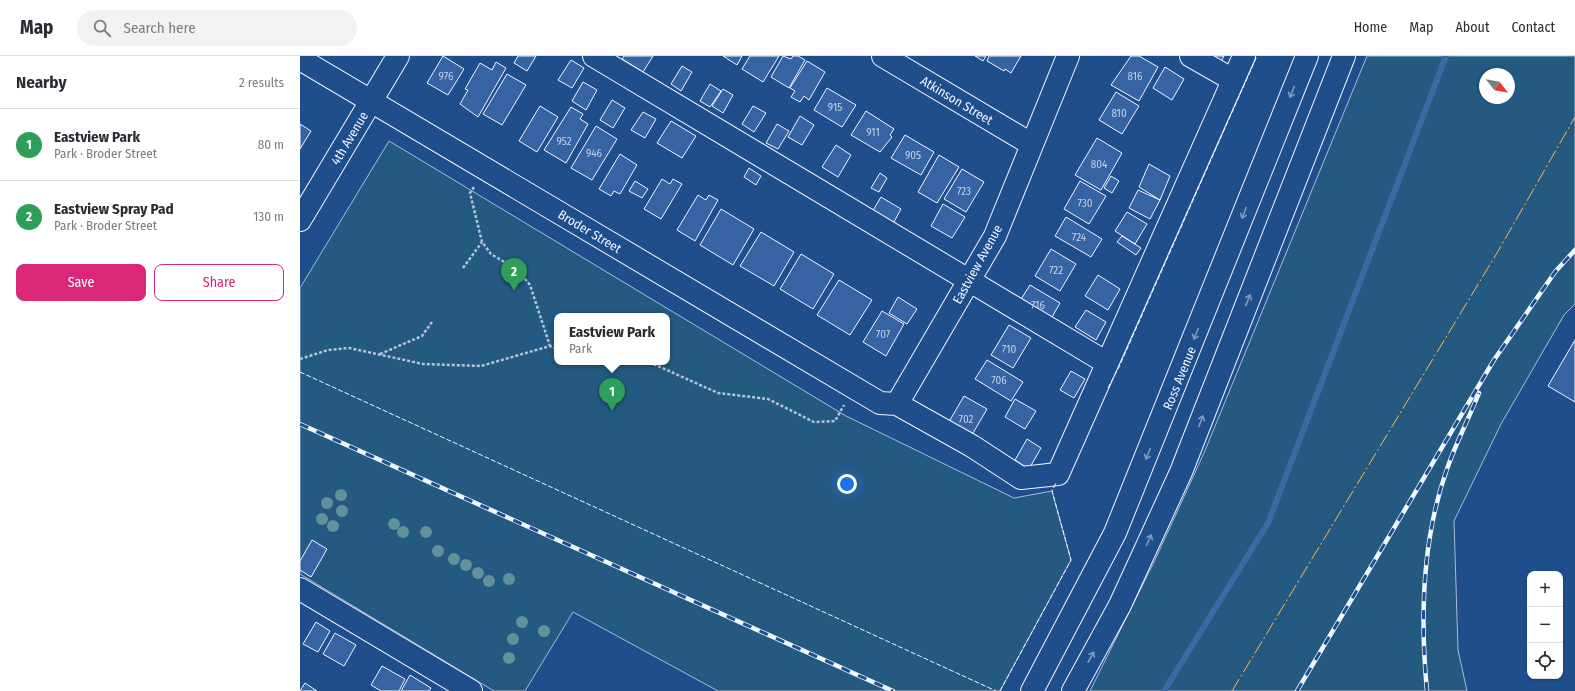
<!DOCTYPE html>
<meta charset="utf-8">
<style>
:root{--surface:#fff;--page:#f2f2f3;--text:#2b2b33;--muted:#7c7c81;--line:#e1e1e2;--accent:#db2777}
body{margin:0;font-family:"Fira Sans Condensed",sans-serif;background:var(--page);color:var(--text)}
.controls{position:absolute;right:12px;bottom:12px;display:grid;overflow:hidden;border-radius:8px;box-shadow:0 1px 3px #0004}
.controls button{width:36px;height:36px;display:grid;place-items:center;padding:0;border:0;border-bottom:1px solid var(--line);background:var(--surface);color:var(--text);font:20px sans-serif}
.compass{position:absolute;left:1179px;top:12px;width:36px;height:36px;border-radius:50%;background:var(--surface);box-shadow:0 1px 3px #0004;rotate:121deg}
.you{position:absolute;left:547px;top:428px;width:14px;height:14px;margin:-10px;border:3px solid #fff;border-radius:50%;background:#1a73e8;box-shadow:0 0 0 6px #1a73e833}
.badge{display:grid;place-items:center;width:26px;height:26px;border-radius:50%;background:var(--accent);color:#fff;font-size:13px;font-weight:700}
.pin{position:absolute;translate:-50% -33px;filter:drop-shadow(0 1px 2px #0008)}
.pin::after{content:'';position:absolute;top:21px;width:14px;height:12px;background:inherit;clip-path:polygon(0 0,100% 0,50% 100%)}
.popup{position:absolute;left:254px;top:257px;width:116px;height:52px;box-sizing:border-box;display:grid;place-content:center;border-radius:8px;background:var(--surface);filter:drop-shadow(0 1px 3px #0005);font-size:13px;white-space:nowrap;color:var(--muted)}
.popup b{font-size:15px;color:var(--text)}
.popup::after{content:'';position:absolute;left:50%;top:100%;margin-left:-8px;border:8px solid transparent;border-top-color:var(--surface)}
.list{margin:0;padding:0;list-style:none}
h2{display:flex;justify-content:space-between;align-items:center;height:52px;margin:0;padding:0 16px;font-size:17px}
h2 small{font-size:13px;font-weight:400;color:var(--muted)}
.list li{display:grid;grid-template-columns:26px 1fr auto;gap:12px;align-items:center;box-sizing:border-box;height:72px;padding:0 16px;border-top:1px solid var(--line)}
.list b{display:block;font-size:15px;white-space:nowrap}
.list p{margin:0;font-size:13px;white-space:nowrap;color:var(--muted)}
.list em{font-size:13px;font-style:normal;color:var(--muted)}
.actions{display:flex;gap:8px;padding:12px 16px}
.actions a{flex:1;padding:9px 0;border:1px solid var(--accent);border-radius:8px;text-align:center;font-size:14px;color:var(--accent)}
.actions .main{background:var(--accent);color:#fff}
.icon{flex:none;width:22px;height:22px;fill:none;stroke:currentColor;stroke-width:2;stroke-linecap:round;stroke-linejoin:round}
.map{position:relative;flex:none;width:1275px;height:635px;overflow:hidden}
header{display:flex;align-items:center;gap:24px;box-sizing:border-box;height:56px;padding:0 20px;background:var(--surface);border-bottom:1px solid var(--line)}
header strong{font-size:19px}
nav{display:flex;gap:22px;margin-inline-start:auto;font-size:14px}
.search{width:280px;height:36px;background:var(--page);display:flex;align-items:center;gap:10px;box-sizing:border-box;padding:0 14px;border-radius:22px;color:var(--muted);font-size:15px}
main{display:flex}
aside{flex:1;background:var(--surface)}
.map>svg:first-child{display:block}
.green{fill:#245a82;stroke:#a8bbd7;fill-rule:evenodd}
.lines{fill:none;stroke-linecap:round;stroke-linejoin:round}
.stream{stroke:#3b69a3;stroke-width:6}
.building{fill:#3563a3;stroke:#f2f6ff}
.minor-casing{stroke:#f2f6ff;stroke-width:24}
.major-casing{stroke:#f2f6ff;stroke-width:24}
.path{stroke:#b3c4dc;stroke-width:2.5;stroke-dasharray:3 2;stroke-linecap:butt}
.minor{stroke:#1f4e8c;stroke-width:22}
.major{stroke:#1f4e8c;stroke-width:22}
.rail-casing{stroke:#f2f6ff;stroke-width:4.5}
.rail{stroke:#1f4e8c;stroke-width:3;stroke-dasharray:9;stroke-linecap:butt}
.fence{stroke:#f2f6ff;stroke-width:1;stroke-dasharray:5 2;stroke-linecap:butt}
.power{stroke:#ffb74d;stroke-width:1;stroke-dasharray:14 3 2 3;stroke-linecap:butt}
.tree{fill:#61919a}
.oneway{stroke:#7e9ac0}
.labels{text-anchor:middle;stroke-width:3;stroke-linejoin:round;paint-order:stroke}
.number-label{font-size:11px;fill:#c3d1e8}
.street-label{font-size:13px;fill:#f2f6ff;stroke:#1f4e8c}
</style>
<header>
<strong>Map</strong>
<div class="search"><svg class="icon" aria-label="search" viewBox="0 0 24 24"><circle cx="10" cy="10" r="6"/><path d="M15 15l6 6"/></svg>Search here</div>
<nav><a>Home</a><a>Map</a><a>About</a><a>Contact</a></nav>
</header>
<main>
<aside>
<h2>Nearby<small>2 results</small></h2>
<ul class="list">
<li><span class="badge" style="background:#2e9e5b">1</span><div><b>Eastview Park</b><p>Park · Broder Street</p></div><em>80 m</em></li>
<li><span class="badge" style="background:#2e9e5b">2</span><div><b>Eastview Spray Pad</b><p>Park · Broder Street</p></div><em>130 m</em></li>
</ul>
<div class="actions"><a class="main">Save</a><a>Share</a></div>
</aside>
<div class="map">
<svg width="1275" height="635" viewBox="0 0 1275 635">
<rect width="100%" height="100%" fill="#1f4e8c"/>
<path class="green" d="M1067,0h208v248l-11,11 -63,109 -47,97 4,129 9,41h-377l65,-131 49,-107zM1185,18h24v24h-24z
M89,85l457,275 168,82 38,-7 19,69 -71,131h-282l-145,-79 -48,79h-31l-194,-117v-286zM257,260h110v46h-110z"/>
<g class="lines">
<path class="stream" d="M864,635l104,-168 178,-467"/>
</g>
<path class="building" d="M143,0l21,13 -16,26 -21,-12z
M218,0h18l-9,15 -13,-8z
M324,0h29l-10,16 -21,-13z
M423,0h19l-5,9z
M450,0h29l-16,26 -21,-13z
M483,0l8,3 2,-3h5l7,4 -16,28 -18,-11z
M675,0h11l-3,5z
M689,0h32l-10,17 -6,-4 -1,2 -17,-10z
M831,0h8l19,11 -19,34 -28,-16z
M899,0h25l-6,11z
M271,4l13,8 -12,20 -14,-8z
M507,5l18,11 -16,28 -5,-4 -4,6 -9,-5 4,-6 -5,-3z
M196,6l10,6 -28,49 -18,-13 8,-14 -3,-1 15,-26 12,7z
M382,10l10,6 -11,19 -10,-7z
M865,11l19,12 -12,21 -19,-12z
M207,18l19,11 -24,40 -19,-11z
M283,26l14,8 -11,20 -14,-9z
M410,28l11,7 -11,16 -10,-6z
M527,32l29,17 -14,22 -28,-17z
M423,33l10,6 -10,18 -11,-7z
M816,36l23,14 -17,28 -23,-14z
M312,44l13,8 -12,20 -13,-8z
M240,50l18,11 -21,35 -18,-11z
M453,50l13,7 -12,19 -12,-8z
M271,51l12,7 -3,5 8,5 -22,39 -22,-13z
M566,55l28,18 -4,6 2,2 -12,15 -29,-17z
M343,56l13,7 -11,19 -14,-8z
M500,60l14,9 -12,20 -14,-8z
M371,65l25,15 -14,22 -25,-15z
M0,68l11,7 -11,18z
M477,68l12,7 -11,18 -12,-6z
M296,70l21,13 -25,41 -21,-12z
M605,79l29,17 -13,23 -30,-17z
M797,82l25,15 -21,37 -26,-15z
M536,89l15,10 -13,22 -16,-10z
M320,98l17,11 -17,29 -6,-3 -3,5 -12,-7z
M639,99l20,12 -22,36 -19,-11z
M849,108l21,12 -10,24 -21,-13z
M449,112l12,8 -5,9 -12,-8z
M662,113l22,13 -18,30 -22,-13z
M580,117l7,5 -8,14 -8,-4z
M811,120l8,5 -7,12 -8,-5z
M362,123l8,5 3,-5 9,5 -21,35 -17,-10z
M335,125l13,8 -6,9 -13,-7z
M780,125l26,15 -17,28 -25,-15z
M838,134l22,10 -10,19 -21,-11z
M398,139l8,5 3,-5 9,5 -23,41 -18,-11z
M581,141l20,12 -12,22 -21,-12z
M643,148l22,13 -13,21 -21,-12z
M421,153l33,20 -21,36 -33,-20z
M827,156l20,12 -12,20 -20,-13z
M766,161l36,22 -11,18 -36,-21z
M461,176l33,20 -20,34 -34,-20z
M822,180l19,12 -5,7 -19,-13z
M751,193l25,15 -16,27 -25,-15z
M501,198l33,20 -21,35 -33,-20z
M798,219l22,14 -12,21 -23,-14z
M539,224l33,20 -22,35 -33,-20z
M730,229l30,18 -13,23 -31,-19z
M598,241l19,12 -10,15 -18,-11z
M786,254l20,12 -10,18 -21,-13z
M582,255l22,13 -18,32 -23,-14z
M709,269l22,13 -18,30 -22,-13z
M1275,284v62l-27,-16z
M687,304l36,22 -12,19 -36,-22z
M771,315l14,8 -11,19 -14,-8z
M664,340l23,13 -18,31 -23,-13z
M715,343l21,12 -11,18 -20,-12z
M727,383l14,9 -12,21 -14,-9z
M12,484l15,9 -16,28 -11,-7v-9z
M16,566l14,9 -12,21 -15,-8z
M35,577l21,12 -12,21 -21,-12z
M82,610l23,13 -6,12h-18l-10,-6z
M110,619l21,13 -2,3h-28z
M5,627l12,8h-17z"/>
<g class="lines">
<defs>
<path id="minor" d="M294,0l513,307
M583,0l148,88
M891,0l42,24
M0,3l580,344 17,1 98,-168 73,-180
M0,164l98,-164
M597,348l75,42 49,32 37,-4 186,-418
M0,533l171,102"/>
<path id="major" d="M732,635l83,-158 192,-477
M773,635l47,-86 61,-133 163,-416"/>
</defs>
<use href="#minor" class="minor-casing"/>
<use href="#major" class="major-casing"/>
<path class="path" d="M174,131l-4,6 12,49 9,12 25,15 14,16 20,61
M163,212l19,-26
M80,298l42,-18 10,-14
M0,303l28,-9 21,-2 74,16 58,2 69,-20 7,3
M349,306l69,31 50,6 46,23 21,-1 9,-16"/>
<use href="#minor" class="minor"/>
<use href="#major" class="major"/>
<defs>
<path id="rail" d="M0,368l593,267
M997,635l197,-331 61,-88 20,-22
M1127,635c-7,-73 -5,-152 20,-222 9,-26 22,-51 32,-76"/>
</defs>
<use href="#rail" class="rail-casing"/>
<use href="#rail" class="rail"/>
<path class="fence" d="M0,316l696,319
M808,332l11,-21 138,-311
M700,635l71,-131 -19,-69 4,-8"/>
<path class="power" d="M932,635l265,-438 78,-136"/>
</g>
<g class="tree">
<circle cx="41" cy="439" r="6"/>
<circle cx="27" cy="447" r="6"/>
<circle cx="42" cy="455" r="6"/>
<circle cx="22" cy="463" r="6"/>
<circle cx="94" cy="468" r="6"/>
<circle cx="33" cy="470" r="6"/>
<circle cx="103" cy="476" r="6"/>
<circle cx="126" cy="476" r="6"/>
<circle cx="138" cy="495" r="6"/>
<circle cx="154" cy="503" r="6"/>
<circle cx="166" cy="509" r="6"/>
<circle cx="178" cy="517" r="6"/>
<circle cx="209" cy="523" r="6"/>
<circle cx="189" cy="525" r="6"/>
<circle cx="222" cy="566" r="6"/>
<circle cx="244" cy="575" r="6"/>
<circle cx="213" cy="583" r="6"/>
<circle cx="209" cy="602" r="6"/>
</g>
<defs><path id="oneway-shaft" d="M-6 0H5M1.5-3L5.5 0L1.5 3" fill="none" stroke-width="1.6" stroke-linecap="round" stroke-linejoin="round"/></defs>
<g class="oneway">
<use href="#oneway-shaft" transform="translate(992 36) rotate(112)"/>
<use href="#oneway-shaft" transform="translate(944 157) rotate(112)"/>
<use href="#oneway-shaft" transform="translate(948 244) rotate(-69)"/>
<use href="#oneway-shaft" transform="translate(896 278) rotate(112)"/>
<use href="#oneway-shaft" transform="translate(901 365) rotate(-69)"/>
<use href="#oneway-shaft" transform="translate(848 398) rotate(112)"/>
<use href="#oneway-shaft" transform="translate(849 484) rotate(-65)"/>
<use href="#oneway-shaft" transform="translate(791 601) rotate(-61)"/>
</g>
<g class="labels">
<g class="number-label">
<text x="146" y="24">976</text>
<text x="835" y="24">816</text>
<text x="535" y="55">915</text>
<text x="819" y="61">810</text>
<text x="573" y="80">911</text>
<text x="264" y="89">952</text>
<text x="294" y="101">946</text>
<text x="613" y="103">905</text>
<text x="799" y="112">804</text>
<text x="664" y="139">723</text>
<text x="785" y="151">730</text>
<text x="779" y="185">724</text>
<text x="756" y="218">722</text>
<text x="738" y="253">716</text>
<text x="583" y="282">707</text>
<text x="709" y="297">710</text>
<text x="699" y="328">706</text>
<text x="666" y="367">702</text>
</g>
<g class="street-label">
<text transform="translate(657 44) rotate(31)" y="5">Atkinson Street</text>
<text transform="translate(49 82) rotate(-59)" y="5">4th Avenue</text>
<text transform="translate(290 175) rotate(31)" y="5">Broder Street</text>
<text transform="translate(677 208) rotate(-61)" y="5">Eastview Avenue</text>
<text transform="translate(879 322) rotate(-68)" y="5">Ross Avenue</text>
</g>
</g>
</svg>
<div class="controls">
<button>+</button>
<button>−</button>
<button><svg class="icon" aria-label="locate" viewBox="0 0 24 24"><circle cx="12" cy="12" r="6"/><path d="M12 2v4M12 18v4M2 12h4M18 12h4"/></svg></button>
</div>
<svg class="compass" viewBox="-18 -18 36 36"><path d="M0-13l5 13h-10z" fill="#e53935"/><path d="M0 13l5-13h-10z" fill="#7c7c81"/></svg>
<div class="you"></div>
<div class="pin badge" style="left:312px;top:355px;background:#2e9e5b">1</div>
<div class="popup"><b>Eastview Park</b>Park</div>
<div class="pin badge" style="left:214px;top:235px;background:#2e9e5b">2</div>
</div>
</main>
